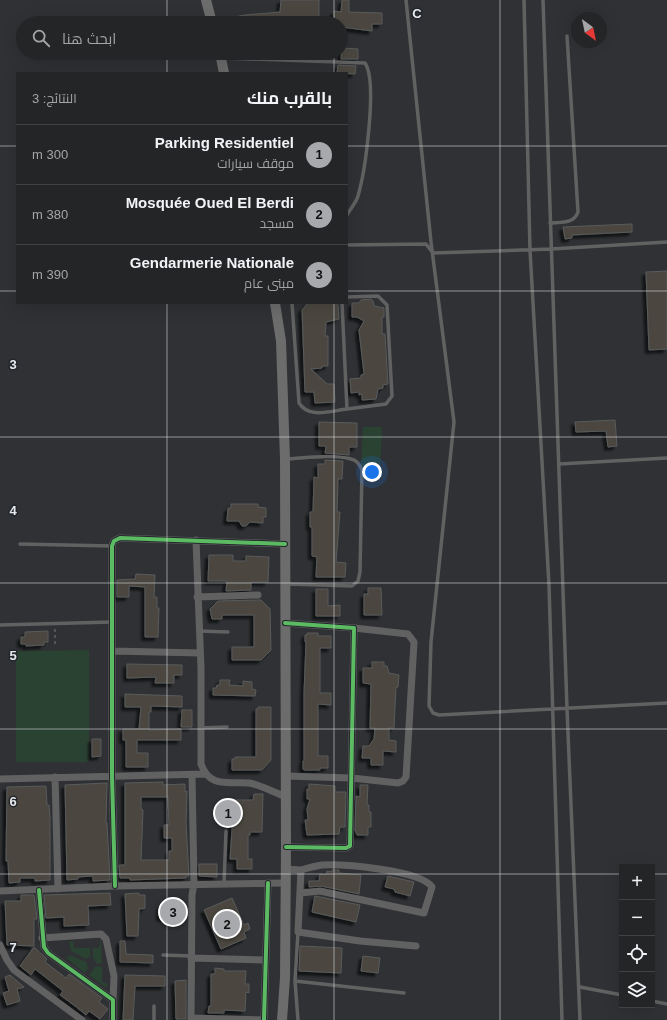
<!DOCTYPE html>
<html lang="ar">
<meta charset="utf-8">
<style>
:root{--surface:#232527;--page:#2b2d2f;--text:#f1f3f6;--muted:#a3a5a7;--line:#404244;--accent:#a7a9ac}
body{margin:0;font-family:Helvetica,Cairo,sans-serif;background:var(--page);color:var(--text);direction:rtl}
.controls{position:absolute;right:12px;bottom:12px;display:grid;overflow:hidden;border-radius:0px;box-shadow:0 4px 16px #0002}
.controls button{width:36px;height:36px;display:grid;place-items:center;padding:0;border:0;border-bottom:1px solid var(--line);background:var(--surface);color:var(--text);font:20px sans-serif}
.compass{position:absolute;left:571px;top:12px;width:36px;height:36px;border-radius:50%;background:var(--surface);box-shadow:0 4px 16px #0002;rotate:147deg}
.you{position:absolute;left:372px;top:472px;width:14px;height:14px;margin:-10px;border:3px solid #fff;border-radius:50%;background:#1a73e8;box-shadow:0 0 0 6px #1a73e833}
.badge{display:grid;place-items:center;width:26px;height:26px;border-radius:50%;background:var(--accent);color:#111;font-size:13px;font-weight:700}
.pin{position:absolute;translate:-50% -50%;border:2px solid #fff;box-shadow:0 1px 4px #0006}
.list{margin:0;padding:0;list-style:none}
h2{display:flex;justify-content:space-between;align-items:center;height:52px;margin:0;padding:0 16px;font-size:17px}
h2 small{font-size:13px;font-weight:400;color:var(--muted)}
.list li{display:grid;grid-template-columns:26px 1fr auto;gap:12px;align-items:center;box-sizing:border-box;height:60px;padding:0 16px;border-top:1px solid var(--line)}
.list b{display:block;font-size:15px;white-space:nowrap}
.list p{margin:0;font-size:13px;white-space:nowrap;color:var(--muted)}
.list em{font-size:13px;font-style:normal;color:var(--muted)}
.icon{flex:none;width:22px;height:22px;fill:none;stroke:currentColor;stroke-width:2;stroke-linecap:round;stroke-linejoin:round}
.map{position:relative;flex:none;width:667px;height:1020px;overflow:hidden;direction:ltr}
.search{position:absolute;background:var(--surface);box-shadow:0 4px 16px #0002;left:16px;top:16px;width:332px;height:44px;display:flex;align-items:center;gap:10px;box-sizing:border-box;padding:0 14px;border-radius:22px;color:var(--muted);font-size:15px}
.panel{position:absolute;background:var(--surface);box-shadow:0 4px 16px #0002;left:16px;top:72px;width:332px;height:232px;border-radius:0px;direction:rtl}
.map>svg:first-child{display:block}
.green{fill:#2a4231}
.building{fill:#4b4741;stroke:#595b5b;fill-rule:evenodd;filter:url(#shadow)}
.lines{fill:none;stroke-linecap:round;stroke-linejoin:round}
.path{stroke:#626163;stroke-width:1.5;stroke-dasharray:3 3;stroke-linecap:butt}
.lane{stroke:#626162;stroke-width:3.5}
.street{stroke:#626162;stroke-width:7}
.secondary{stroke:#6d6c6c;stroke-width:10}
.cycleway-casing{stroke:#23272c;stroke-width:6}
.cycleway{stroke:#5cba63;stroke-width:4}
.grid{fill:none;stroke:#e7eaed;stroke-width:1;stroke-opacity:0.55}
.grid-label{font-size:13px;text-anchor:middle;font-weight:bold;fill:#e7eaed;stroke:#23272c;stroke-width:3;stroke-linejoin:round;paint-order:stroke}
</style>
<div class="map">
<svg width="667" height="1020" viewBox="0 0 667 1020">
<defs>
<filter id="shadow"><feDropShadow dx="-3.5" dy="3.5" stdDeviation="1" flood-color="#0009"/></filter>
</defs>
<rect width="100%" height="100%" fill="#2f3134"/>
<path class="green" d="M363,427h19l-2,44 -19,-1z
M89,650v112h-73v-111z
M73,941l1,7h16v9l-4,2 -15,-8 -2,-9z
M100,941h1l1,22 -5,1 -4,-6v-10h6z
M70,955l16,7 2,6 -3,5 -19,-15z
M96,966l6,1v15l6,2 -2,4 -17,-13z"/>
<path class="building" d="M281,0h38v23h-95v-4l21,-4 35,-3z
M342,0h7v12l33,1v11h-10v7l-31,-4v-4h-7v-12l7,1z
M342,48l16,1v10h-17z
M338,65l18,1 -1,8 -18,-1z
M632,224v8l-60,3v3l-7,1 -2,-12z
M667,271v78l-18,1 -3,-78z
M371,299l2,2 1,5 10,2v9h-2v17h3l3,50 -5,1v3l-5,1 -2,10 -14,1v-6l-3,1v-3l-8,1 -1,-14 11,-1v-3l3,-1 -5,-44 5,-9 -7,-4h-5v-14h7l2,-3z
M308,303h28l2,2 1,14 -13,3 -1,14h3v30h-6v2l-11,1 16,15h7l1,18 -20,1 -1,-11h-9l-3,-82z
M615,420l2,26 -9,1 -2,-16 -30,1 -1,-10z
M319,422l38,1v24h-8v8l-24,-2 1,-7h-7z
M325,460l18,1 -1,18h-4l-1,33h3l-4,50 10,1 -1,14h-29l1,-20 -5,-1v-29h-2v-15h3l1,-35 4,1v-14h7z
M231,504h27v3l8,1v9h-3v6l-13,-1 -4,4h-4l-3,-5h-12l1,-13h3z
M209,555h24v6h13v-5l23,1 -1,25h-17v8l-25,1 1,-10h-19z
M136,574l19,1 -1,22h3v11h2l-1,29h-13v-50l-16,-1v11h-12v-17l18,-1z
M368,588h13l1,27h-18v-21h4z
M316,589h12v17l12,-1v11h-24z
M261,600l9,9 1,41 -10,10h-29v-13h22v-32h-32v4h-10l-2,-10 8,-8z
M48,631v11h-4v3l-18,1v-2h-5v-7h4v-5z
M307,633h11v3h13v12h-11v45h11v12l-13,-1v52h10v12h-8v2h-16l-1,-1v-8h1v-67l2,-52h-1v-7h2z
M372,662h12v4h3l2,7 10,2 -1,12h-2l-2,41h-5v12l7,1v11l-13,-1v14h-12v-7h-9l1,-12h6l5,-7 1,-11h-5l1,-44 -8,-1v-15h9z
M127,664l55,1v10h-8v8h-19l1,-6 -29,1z
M220,680h10l-1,5 14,1v-5l9,1v7l4,1 -1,6 -42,-1v-7h3l1,-3h3z
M125,694l57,2v11l-31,-1v6h-2v18l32,-1v11h-44v13h11v14h-22v-27h-3v-11h16l2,-22h-16z
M258,707h13v53l-9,10h-30v-11h3v-2h21v-48h2z
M182,710h10v17h-11z
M92,739h9v17l-9,1z
M163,782v3l22,-1v8l2,-1 -1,32 3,53h-3v2l-56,2v-2h-10l-1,-13h6v-82zM141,797h27l1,28h-5v13h8v13h-3v9h-28l2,-50 -2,-1z
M107,783l-1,40h1l3,57 -17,1v-5l-15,1v2l-11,1 -2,-95z
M309,784l26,2v6h11l-1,35h-5l-1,7 -32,1 -2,-15h3l-1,-11 3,-10h-3v-10h2z
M360,785h8l-1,20h2v7h2v15h-3v8h-11l-2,-5 1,-34 4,1z
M46,786l1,19h2l1,13v62l-15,1v-3h-15v4l-11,1 -1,-22h-2l1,-74z
M254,794h9l-1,38h-12v3h-2v24h4v10h-15v-10h-7l4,-59h19z
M199,864h18v13l-18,-1z
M332,870h7v3l22,2 -2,19 -38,-8 -12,1v-6h10l1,-7 6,1 1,-4 5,1z
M388,876l26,6 -4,14 -15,-4 -1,-3 -9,-2z
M110,893l1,12 -23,1 1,19 -25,1v-9l-18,1 -2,-23z
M139,893v2h6v13l-6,1 -1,27h-11l-2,-42z
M21,895h13l3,24h-3v27l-27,-1 -2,-44h16z
M315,896l45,9 -4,17 -44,-10z
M232,898l12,27 4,-2 2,6 -6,3 2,6 -25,11 -17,-39z
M168,903l18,4 -1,11h-7v2l-18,-3 1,-12 7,1z
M120,941h5l1,13 27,1v8l-33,-1z
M300,946l42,2 -1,25 -42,-2z
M34,947l13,12 -2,3 21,16 3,-4 33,24 -3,4 9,7 -8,10 -11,-8 -3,4 -11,-9 -15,-11 3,-4 -28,-22 -4,6 -11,-9z
M363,956l17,2 -2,15 -17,-2z
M215,968l9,1v2h22l-1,13h4v9l-3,-1 -1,19 -21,-1v3h-16l1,-7h2v-32h4z
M10,975l14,12 -7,2 3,12 -13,4 -4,-12 6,-2 -4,-14z
M125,975l40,1v10h-30l-2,34h-10z
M186,980v39h-10l-1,-38z"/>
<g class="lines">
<path class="path" d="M55,629v15"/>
<path class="lane" d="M406,0l25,242 23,180 -23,220 -2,64 4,7 6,2 228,-12
M524,0l6,250 19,335 13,435
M543,0l24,709 13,311
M222,58l143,5c13,19 0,109 -7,133 -2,7 -8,13 -11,19
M550,223c11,-1 24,1 28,-11l-11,-176
M347,245l79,-1 7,9 118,-4 116,-7
M292,303l7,100c10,16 31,8 48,6l-5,-106
M347,409l39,-5 6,-8 -5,-91 -9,-9 -31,1
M286,459c20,-1 46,-5 65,0 6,1 9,6 11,11l-2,102 -2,9 -6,5 -65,-2
M559,464l108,-6
M20,544l92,2
M0,625l112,-3
M199,631l29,1
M201,728l26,-1
M224,884l2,-53
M163,955l28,1
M295,981l109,12
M580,987l42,8
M652,1001l15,3
M154,1020v-14
M298,1020l-3,-39 3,-49"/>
<path class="street" d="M196,540l5,128v96c9,25 27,17 48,19 12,2 24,9 35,13
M197,597l61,-2
M285,623l69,5 -4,218 -4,2 -60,-1
M112,651l88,2
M285,776l67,2 46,5 5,-2 3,-4 8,-135 -6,-8 -54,-6
M55,777l3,112
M0,779l205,-5
M285,869l16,1 -3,62 62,9 56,5
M115,886l-3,-110v-230l2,-5 6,-3 165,6
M39,890l5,57 4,6 65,47v20
M0,891l115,-5 169,-3
M300,893l20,-2 104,22 8,-26c-11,-17 -89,-23 -110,-22 -7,1 -14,3 -21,5
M42,938l59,-4 5,5 8,37 -1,24
M0,945l7,15 7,10 68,50
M191,958l75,2
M191,1018l73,2
M191,1020l1,-125 2,-11 -2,-109
M264,1020l4,-137"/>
<path class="secondary" d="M206,0l6,23
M220,53l4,20
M275,303l6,38 4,118 1,388 -1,131 -3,42"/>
<defs>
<path id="cycleway" d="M285,623l69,5 -4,218 -4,2 -60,-1
M115,886l-3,-110v-230l2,-5 6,-3 165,6
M39,890l5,57 4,6 65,47v20
M264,1020l4,-137"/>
</defs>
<use href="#cycleway" class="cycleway-casing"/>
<use href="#cycleway" class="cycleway"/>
</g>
<path class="grid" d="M167,0v23M334,0v23M500,0v1020M167,53v20M334,53v20M0,146h17M347,146h320M0,291h17M347,291h320M167,303v717M334,303v717M0,437h667M0,583h667M0,729h667M0,874h622M652,874h15"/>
<g class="grid-label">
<text x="417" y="18">C</text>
<text x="13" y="369">3</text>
<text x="13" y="515">4</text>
<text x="13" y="660">5</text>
<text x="13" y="806">6</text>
<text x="13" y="952">7</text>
</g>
</svg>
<div class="controls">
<button>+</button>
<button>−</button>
<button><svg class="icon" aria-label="locate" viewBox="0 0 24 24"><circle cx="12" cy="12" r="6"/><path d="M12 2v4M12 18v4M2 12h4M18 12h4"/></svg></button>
<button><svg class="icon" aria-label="layers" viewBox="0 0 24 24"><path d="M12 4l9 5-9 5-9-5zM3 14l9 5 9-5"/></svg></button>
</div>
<svg class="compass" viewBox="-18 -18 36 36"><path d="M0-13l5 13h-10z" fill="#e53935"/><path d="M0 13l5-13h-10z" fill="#a3a5a7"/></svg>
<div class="you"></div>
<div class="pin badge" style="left:228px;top:813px">1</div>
<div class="pin badge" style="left:227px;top:924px">2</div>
<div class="pin badge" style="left:173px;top:912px">3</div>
<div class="search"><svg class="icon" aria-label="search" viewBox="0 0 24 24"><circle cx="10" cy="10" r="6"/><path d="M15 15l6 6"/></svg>ابحث هنا</div>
<section class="panel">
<h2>بالقرب منك<small>النتائج: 3</small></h2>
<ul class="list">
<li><span class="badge">1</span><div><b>Parking Residentiel</b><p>موقف سيارات</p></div><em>300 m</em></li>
<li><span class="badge">2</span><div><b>Mosquée Oued El Berdi</b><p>مسجد</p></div><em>380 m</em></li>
<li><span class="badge">3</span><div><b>Gendarmerie Nationale</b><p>مبنى عام</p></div><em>390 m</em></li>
</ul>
</section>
</div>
